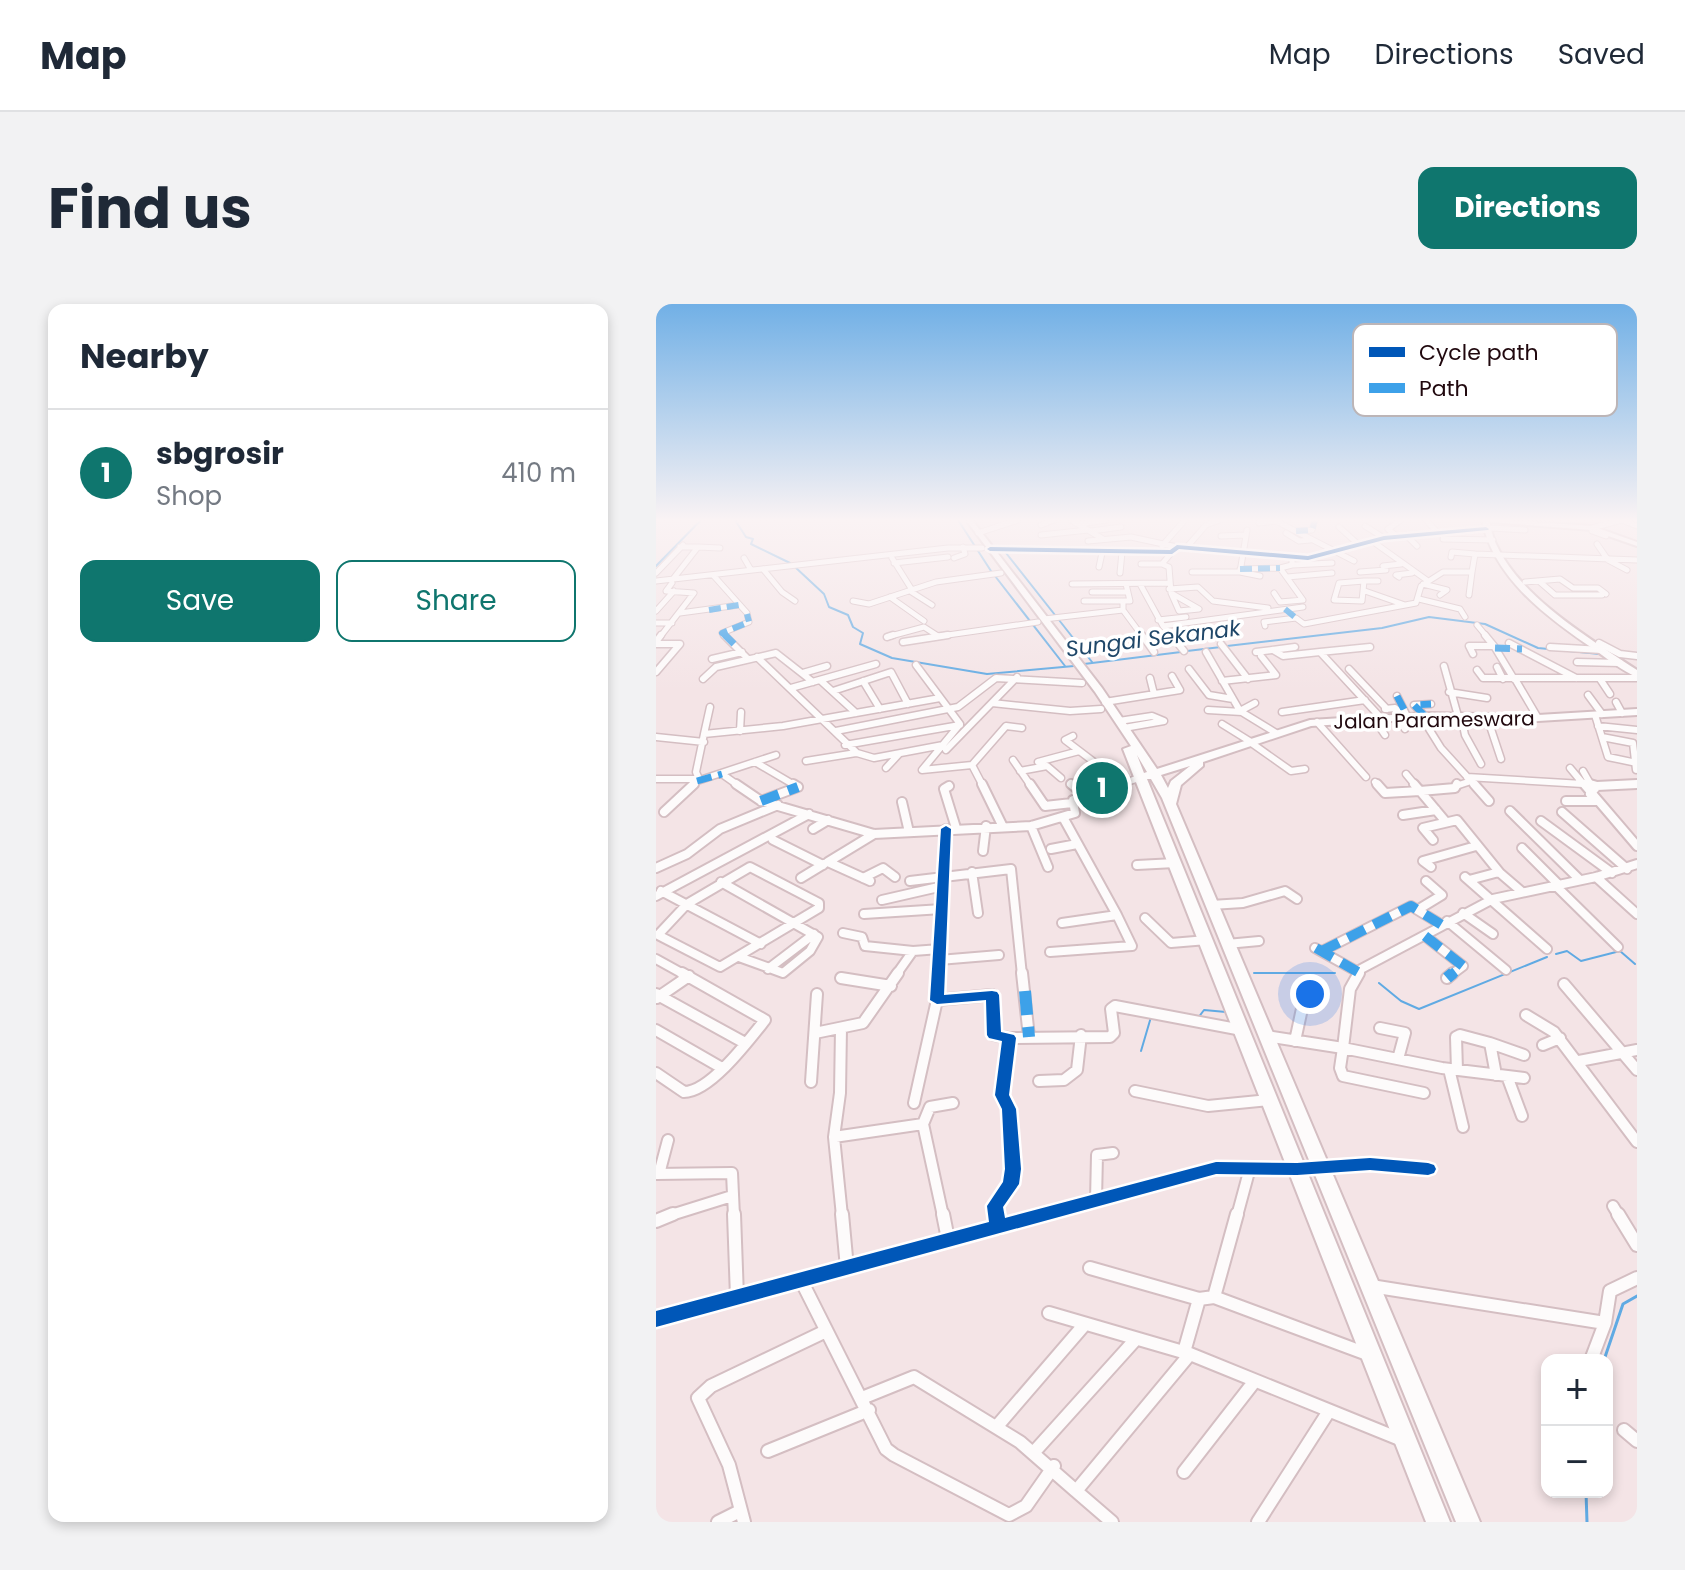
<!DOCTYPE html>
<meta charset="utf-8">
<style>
:root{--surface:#fff;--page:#f2f2f3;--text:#1f2937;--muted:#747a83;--line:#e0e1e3;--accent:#0f766e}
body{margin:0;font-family:Poppins,sans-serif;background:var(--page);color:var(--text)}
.controls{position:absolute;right:24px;bottom:24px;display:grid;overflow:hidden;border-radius:16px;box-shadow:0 4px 12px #0003}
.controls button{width:72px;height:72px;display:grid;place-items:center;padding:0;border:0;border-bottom:2px solid var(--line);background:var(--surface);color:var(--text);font:40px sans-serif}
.you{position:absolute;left:654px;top:690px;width:28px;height:28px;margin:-20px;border:6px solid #fff;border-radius:50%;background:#1a73e8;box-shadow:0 0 0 12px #1a73e833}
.badge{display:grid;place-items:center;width:52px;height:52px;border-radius:50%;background:var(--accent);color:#fff;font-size:26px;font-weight:700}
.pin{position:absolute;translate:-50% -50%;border:4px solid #fff;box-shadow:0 2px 8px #0006}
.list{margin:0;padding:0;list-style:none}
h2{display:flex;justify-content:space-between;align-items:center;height:104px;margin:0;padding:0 32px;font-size:34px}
h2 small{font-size:26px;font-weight:400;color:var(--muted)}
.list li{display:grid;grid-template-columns:52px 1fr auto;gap:24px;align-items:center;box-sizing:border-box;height:128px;padding:0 32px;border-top:2px solid var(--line)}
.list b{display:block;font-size:30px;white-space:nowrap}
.list p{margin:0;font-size:26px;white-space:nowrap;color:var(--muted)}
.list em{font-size:26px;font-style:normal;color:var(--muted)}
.actions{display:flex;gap:16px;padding:24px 32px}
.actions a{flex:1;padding:18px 0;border:2px solid var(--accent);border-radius:16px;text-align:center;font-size:28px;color:var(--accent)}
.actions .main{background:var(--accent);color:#fff}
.map{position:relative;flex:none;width:981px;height:1218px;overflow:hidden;border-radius:16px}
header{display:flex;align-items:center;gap:48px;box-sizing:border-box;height:112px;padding:0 40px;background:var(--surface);border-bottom:2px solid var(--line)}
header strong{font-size:38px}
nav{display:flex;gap:44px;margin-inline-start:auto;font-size:28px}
.intro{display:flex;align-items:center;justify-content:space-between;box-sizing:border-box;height:192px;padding:0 48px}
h1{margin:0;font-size:56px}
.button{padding:20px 36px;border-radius:16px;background:var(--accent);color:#fff;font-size:28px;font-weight:700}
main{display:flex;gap:48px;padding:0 48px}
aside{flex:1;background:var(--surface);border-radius:16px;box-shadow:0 4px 12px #0003}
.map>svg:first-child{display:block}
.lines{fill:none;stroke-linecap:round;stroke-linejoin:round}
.stream-far1{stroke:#60aae3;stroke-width:2}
.stream{stroke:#60aae3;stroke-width:3}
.minor-far4-casing{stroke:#d4bec2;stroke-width:7}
.minor-far3-casing{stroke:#d4bec2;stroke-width:9}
.minor-far2-casing{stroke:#d4bec2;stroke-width:12}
.minor-far1-casing{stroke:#d4bec2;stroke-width:14}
.minor-casing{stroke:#d4bec2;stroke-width:16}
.tertiary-casing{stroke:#d4bec2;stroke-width:4}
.trunk-casing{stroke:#d4bec2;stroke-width:4}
.minor-far4{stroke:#fdfbfb;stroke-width:5}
.minor-far3{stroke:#fdfbfb;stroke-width:6}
.minor-far2{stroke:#fdfbfb;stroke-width:8}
.minor-far1{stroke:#fdfbfb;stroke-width:10}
.minor{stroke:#fdfbfb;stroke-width:12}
.tertiary{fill:#fdfbfb;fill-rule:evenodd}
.trunk{fill:#fdfbfb;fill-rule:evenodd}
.quiet-far3{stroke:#3da1e9;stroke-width:6;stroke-dasharray:12 6;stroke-linecap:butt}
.quiet-far2{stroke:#3da1e9;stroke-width:7;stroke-dasharray:15 7;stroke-linecap:butt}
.quiet-far1{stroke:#3da1e9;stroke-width:10;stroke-dasharray:19 10;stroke-linecap:butt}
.quiet{stroke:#3da1e9;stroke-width:12;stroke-dasharray:24 12;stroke-linecap:butt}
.cycleway-casing{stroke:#fff;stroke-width:5}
.cycleway{fill:#0057b8;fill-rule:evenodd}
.labels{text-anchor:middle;stroke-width:7;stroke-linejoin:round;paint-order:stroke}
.far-street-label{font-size:20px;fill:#20080e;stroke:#fff}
.far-water-label{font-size:22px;font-style:italic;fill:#1f4769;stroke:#fff}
.key{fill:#fff;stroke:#bcb5b7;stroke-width:2}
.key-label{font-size:22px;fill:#20080e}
</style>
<header>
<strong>Map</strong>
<nav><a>Map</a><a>Directions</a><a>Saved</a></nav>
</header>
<div class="intro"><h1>Find us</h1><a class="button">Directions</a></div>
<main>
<aside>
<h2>Nearby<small></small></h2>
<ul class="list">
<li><span class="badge">1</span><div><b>sbgrosir</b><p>Shop</p></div><em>410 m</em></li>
</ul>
<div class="actions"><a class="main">Save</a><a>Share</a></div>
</aside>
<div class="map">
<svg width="981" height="1218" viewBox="0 0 981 1218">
<rect width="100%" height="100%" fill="#f4e4e6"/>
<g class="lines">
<path class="stream-far1" d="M79,216l11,17 7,2 -2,5 39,19
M302,216l33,51
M350,249l49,62
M0,262l45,-46
M139,263l29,27 5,13 19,8 5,12 10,6 -3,11 32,14 95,16 87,-8
M339,272l70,90
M403,316l33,42
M571,342l155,-18 47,-11 56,7 53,24 62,6
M531,347l34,-4
M428,360l97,-12
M900,650l11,-3 14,10 39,-10 15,13
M598,669h81
M723,679l22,18 18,8 128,-52
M542,714l6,-8 22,2
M485,747l10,-34"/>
<path class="stream" d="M948,1056l19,-56 14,-8
M930,1188l1,30"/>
<defs>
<path id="minor-far4" d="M415,216l32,19
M618,216l80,41
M770,216l11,12
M968,217l13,5
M603,219l17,-2
M424,220l26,-4
M385,221l13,-5
M709,222l19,12
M683,223l20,18
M835,224l34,2
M936,224l30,-8
M591,226l-7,42 20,4
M435,227l30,-4
M641,227l15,-1 3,-10
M936,227l14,5
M322,229l40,-13
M630,229l13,8 11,-1
M385,231l47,-5
M750,231l11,11
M565,232l24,-1
M740,232l-8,-7 13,-9
M787,235l50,1
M432,237l43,-4 46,10
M716,237l56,40
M941,240l11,16 19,10
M506,242l21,-24
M42,243l22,1
M530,244l20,-23 14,-5
M334,245l182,3 5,-5 131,11 76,-20 102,-9
M795,253l1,-5 23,2
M88,254l7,12
M236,254l20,32
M298,254l11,-4 -2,-7
M238,259l54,-6
M485,260h21
M636,261l40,-2
M443,263l3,-14
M107,265l19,23 13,9
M584,265l40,-1
M536,268h48
M704,268l26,-2 -3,-4 18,-2
M0,269l27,-28
M464,269l2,-21
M57,271l34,38 2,9 -27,11 4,4
M631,273l45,-4
M743,273l-3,-2 16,-2
M17,275l25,-32h-18
M0,277l292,-33h34
M708,277h14
M708,277l-2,20 -28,-1 5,-17z
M869,278l35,-3 13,9h25l8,6
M884,278l15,13h47
M416,280l96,-1
M484,280l23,42 140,-19
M767,280l24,6 -7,5
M513,285l29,-2 15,14 55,7
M254,287l22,14
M709,287l40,14
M436,288h35
M515,289l28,16 -20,2z
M515,289l-2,-26 -7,-3 10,-12
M618,289l6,9 23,-2 -23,-32 12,-3v-7
M813,291l3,-23
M234,293l34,24
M763,295l41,10 5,8
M197,297l16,3 67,-22 65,-9
M428,297h46l-4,-17
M467,306l20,27
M0,307l18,-20
M24,309l59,-8
M388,315l79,-9v-8
M502,316l28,-3
M0,319h16
M821,321l10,12
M507,322l10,11
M609,322l-1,-4 32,-4 8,6 112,-21 5,-17 22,-14h29l3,-18 162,6
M4,333l34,-44 -28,-2 6,-8
M231,333l37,-10 14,9
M278,333l104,-15"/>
<path id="minor-far3" d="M68,331l24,24
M486,331l12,17
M515,331l13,16
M829,331l9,11
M231,333l6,-2
M0,338l5,-7
M247,338l45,-7
M853,339l67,35
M943,339l21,11 17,2
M0,340h24l-24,28
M565,340l27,35
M894,343l52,3
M617,346l10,6 37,-4 61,66
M550,348l34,59 36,22
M600,348l39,-5
M664,348l50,-5
M817,350l-4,-8h25l20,33
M101,353l100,96 17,5 69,-13
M56,355l30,-7
M921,358l43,1
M260,361l44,59 -38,46 50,-5 34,-39 16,2
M788,362l14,50
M841,363l6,12
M533,365l20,26 24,4
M693,365l38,40
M821,366l6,8h154
M147,369l24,-7
M494,374l4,16
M47,375l13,-12 60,-14 37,29
M859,375l23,39
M944,375l10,15
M165,377l35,32
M207,377l17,28
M566,377l54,-6 -15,-19
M135,384l85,-24
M177,387l58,-19 17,32
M793,388l38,6
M932,391l14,19
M741,392l10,20
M449,398l75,-12 -8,-14
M960,398l6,11
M336,399l78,8 31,-2
M729,405l10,-1 10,9
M552,406l34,2
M584,407l15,-8
M626,408l83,-12
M939,411l13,42 29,6
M765,412l20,32 30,33 -15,5
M769,412l-11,-11 17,-1
M805,412l4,19 16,29
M741,413l8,12
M831,413l14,42
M718,415l11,16
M463,417l33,-5 12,5 -40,7
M661,418l49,55
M566,420l29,18
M942,422l39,4
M84,427l1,-19
M180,427l122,-24 38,-29 86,5
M48,430l6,-27
M417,432l-8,4 58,44
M0,433l48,5
M946,433l31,6 3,27
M594,438l41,29 14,-2
M189,441l115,-20
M290,446l71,-73
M357,456l18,26
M150,457l50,-8
M99,458l41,24
M382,458l41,-11
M316,461l11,21
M230,464l13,-14
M914,464l15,18
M364,467l27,-5 14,12
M927,467l8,14 6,1
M66,470l17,12
M750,470l10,12
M811,473l116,7
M0,475h43l-3,-7 8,-38 79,-8 157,-28
M815,477l5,5
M719,478l4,4
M415,480l3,2
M36,482l5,-5 79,-26
M459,482l27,-9
M941,482l40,-2"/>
<path id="minor-far2" d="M80,480l25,17 113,33 157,-8 44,-13 -2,-13 48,-16
M137,480l5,3
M326,480l21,43
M374,480l15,22 27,-3
M415,480l15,12
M721,480l8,9 35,-2
M758,480l6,7
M818,480l15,17
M928,480l53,62
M934,480l7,2
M293,482l-5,3 12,39
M934,490l7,-8 40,-2
M105,497l37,-14
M910,497h31
M246,498l7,30
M854,507l70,69
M8,508l30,-28
M906,508l65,57
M747,511l33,-5
M885,517l71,52
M790,518l-26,-31 35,-3 2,-4
M375,522l17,41
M157,525l15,-9
M117,536l50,25
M777,536l-10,-12 34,-8 43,53 21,18
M866,544l36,36
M395,545l26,-5
M327,547l3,-25
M481,561l38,-2
M94,563l69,36v5l-99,59 -62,-32 29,-31z
M775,563l-8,-6 53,-15
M0,564l31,-14 33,-25 58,-24
M316,568l6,41
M809,573l82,72
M940,573l41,37
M145,574l23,-14
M207,574l20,-10 12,9
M813,576l30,-8
M214,577l-42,-19 46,-28
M254,577l101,-12 11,106
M65,578l97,55 -8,14 -27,22 -44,-16
M899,581l63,62
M5,587l100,53
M0,592l153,-82
M226,596l61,-14
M555,601l32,-2 42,-12 12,8
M763,605l23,-14 -16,-14
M807,609l30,21
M208,610l78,-5
M489,614l26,25 36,-3
M791,617l59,49
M406,619l55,-8 -53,-96
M187,629l19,4 3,9 48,5
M769,632l38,30 -12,9
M571,640l32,-3
M659,644l43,24
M666,647l89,-45 31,19
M394,648l82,-6 -15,-31
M0,655l29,16
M283,656l60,-5
M112,665l46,-35
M240,671l17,-24 27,-2
M282,671l8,-146
M702,671l3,-6 132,-70 103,-22 41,-13"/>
<path id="minor-far1" d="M282,669l-1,27 55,-5 2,40 15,3 -7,57 7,14 4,60 -2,15 -16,22 1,10
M366,669l7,64
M185,674l50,8
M791,674l6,-5
M908,680l73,86
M0,690l89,49
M1,694l32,-22
M870,711l28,17 83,110
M185,724l-1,65 -6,44 8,79
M724,724l25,5 -7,26
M0,726l66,38
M159,729l48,-10 35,-50
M610,732l77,12 7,-59 9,-16
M353,734l101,-1 4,-4 -3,-24 4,-3 127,24
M639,737l8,-37
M834,739l34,12
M887,741l17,-7
M923,757l58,-11
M793,765l14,58
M801,766l-1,-33 4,-2 30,8 6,32
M0,769l28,19c26,0 65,-52 81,-72l-83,-47
M851,772l15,40
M383,777l25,-1 13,-10 4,-35
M155,778l6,-88
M479,787l73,15 61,-6
M768,789l-81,-17 -3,-8 3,-20 99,20 82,10
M258,799l23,-103
M267,820l7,-17 23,-4
M178,833l89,-13 20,92
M0,870l76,-1 2,43
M3,870l9,-34
M440,896l1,-45 16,-2
M957,902l6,10
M12,912l64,-20
M381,912l179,-48 81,1 73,-5 58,5
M581,912l13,-48"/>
<path id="minor" d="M78,910l3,83
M186,910l5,54
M287,910l5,25
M340,910l2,14
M962,910l19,31
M0,917l17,-7
M434,964l109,31
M145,976l85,169 8,6 115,60 17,-9 28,-40
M715,982l234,37 5,-32 27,-13
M558,993l153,57
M393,1009l141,41 212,86
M0,1015l389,-105
M528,1048l15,-53 15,-2 23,-83
M935,1056l14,-37
M206,1094l52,-21 106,65 56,49
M342,1121l87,-101
M968,1126l13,11
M112,1147l101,-41
M379,1147l101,-112
M528,1168l70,-90
M62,1218l22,-11
M88,1218l-15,-57 -31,-67 13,-12 115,-55
M456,1218l-36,-31 114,-137
M602,1218l71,-111"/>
<path id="tertiary" d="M831,216h18l87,6 45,16v4l-46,-16 -101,-8z"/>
<path id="trunk" d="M310,216h6l130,168 55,81 153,-49 115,-7 113,2 99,-6v6l-99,6 -113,-2 -114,7 -108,36v4l-22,19 -5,19 304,718h-24l-294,-724 -11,-19h-4l303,743h-24l-303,-773 8,-3 -36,-54zM481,451l10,17 -3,1zM534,462l-19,15 -3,7 -7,-13z
M826,216h7c2,8 3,16 7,24 24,53 93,94 141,126v7c-15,-6 -29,-18 -42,-27 -47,-32 -102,-72 -113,-130z"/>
</defs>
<use href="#minor-far4" class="minor-far4-casing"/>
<use href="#minor-far3" class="minor-far3-casing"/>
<use href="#minor-far2" class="minor-far2-casing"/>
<use href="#minor-far1" class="minor-far1-casing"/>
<use href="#minor" class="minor-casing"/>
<use href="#tertiary" class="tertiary-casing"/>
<use href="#trunk" class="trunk-casing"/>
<use href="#minor-far4" class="minor-far4"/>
<use href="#minor-far3" class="minor-far3"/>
<use href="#minor-far2" class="minor-far2"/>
<use href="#minor-far1" class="minor-far1"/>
<use href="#minor" class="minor"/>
<use href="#tertiary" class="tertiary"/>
<use href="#trunk" class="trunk"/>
<path class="quiet-far3" d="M640,227l16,-1 3,-10
M584,265l40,-1
M629,305l11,9
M53,306l30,-5
M71,333l-5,-4 27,-11 -2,-8"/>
<path class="quiet-far2" d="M69,331l9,9
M839,344l27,1
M741,392l11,21
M769,412l-11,-11 17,-1
M41,477l25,-7"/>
<path class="quiet-far1" d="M105,497l37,-14
M769,632l38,30 -12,9
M660,644l42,24
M666,647l89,-45 31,19"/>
<path class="quiet" d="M791,674l6,-5
M369,687l4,46"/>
<defs>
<path id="cycleway" d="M830,223l3,2 -1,1 -104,10 -76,20 -129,-11 -7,5 -182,-3 -3,-2 3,-2 180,3 7,-5 131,11 76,-20z
M290,522l5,3 -7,166 48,-4 5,1 2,3 2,37 13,3 2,3 -7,57 7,14 5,60 -2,15 -16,23 2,11 211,-56 81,1 73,-5 58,5 6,2 2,4 -2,4 -6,2 -58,-5 -73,5 -81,-1 -560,153v-16l333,-89 -2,-16 16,-24 2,-13 -3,-60 -7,-14 7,-54 -13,-3 -2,-3 -1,-35 -49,4 -7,-4 11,-171z"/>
</defs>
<use href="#cycleway" class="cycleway-casing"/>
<use href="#cycleway" class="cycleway"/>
</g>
<linearGradient id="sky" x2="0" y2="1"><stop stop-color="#71b0e6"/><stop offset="0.56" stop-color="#faf3f4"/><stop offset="1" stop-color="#faf3f4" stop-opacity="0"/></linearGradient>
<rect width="981" height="386" fill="url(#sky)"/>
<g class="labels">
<g class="far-street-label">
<text transform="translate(778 416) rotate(-1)" y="7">Jalan Parameswara</text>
</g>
<g class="far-water-label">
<text transform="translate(497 334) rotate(-7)" y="8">Sungai Sekanak</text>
</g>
</g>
<rect x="697" y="20" width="264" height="92" rx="12" class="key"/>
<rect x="713" y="43" width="36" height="10" fill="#0057b8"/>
<rect x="713" y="79" width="36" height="10" fill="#3da1e9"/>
<g class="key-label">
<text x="763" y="56">Cycle path</text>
<text x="763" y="92">Path</text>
</g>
</svg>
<div class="controls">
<button>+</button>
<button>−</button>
</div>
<div class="you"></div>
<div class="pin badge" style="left:446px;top:484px">1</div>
</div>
</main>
